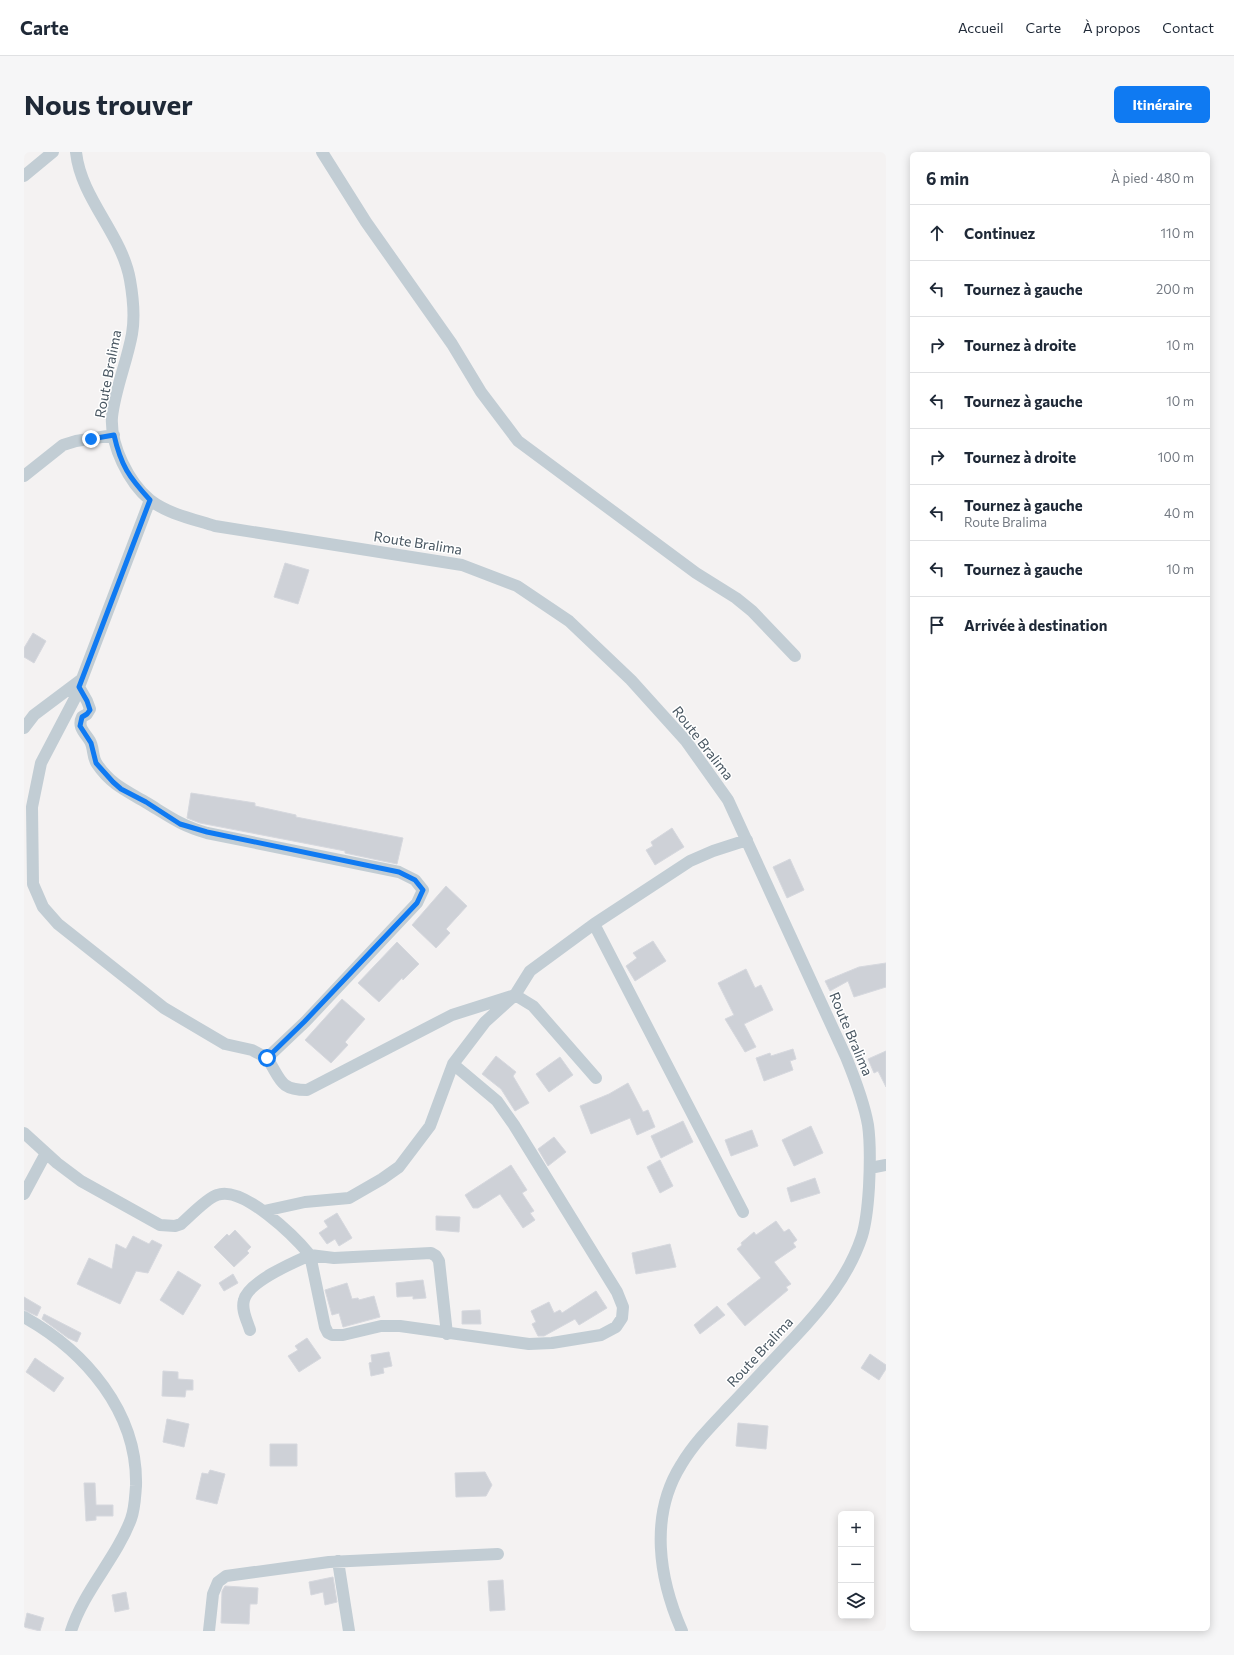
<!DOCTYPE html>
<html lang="fr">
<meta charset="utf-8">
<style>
:root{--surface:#fff;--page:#f6f6f7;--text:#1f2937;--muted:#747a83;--line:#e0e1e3;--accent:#0f7af2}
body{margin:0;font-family:Commissioner,sans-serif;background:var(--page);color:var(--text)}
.controls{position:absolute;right:12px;bottom:12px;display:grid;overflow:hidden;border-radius:6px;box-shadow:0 2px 10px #0003}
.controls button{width:36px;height:36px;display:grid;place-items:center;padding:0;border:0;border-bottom:1px solid var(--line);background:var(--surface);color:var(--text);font:20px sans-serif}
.stop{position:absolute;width:12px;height:12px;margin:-9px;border:3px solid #0f7af2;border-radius:50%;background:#fff}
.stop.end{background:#0f7af2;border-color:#fff;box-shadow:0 1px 4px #0008}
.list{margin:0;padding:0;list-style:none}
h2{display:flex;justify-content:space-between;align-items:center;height:52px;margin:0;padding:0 16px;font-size:17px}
h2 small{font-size:13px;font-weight:400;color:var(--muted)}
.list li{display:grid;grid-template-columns:26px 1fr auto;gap:12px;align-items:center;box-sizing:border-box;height:56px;padding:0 16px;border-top:1px solid var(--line)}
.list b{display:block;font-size:15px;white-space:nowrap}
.list p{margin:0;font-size:13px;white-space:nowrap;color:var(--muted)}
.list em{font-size:13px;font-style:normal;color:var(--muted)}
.icon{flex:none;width:22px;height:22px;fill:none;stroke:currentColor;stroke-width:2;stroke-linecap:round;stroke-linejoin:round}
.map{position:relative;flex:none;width:862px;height:1479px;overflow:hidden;border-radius:6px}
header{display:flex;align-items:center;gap:24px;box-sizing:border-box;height:56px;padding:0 20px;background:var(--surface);border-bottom:1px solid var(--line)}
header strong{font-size:19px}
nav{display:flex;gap:22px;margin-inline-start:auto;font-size:14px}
.intro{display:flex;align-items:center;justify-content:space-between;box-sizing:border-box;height:96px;padding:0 24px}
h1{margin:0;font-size:28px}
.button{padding:10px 18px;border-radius:6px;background:var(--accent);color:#fff;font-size:14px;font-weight:700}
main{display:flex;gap:24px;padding:0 24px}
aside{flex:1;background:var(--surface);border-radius:6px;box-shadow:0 2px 10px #0003}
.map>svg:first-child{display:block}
.building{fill:#ced1d7;stroke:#d6d8de}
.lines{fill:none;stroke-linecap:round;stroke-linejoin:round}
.minor{stroke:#c2cdd4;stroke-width:12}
.route{stroke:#0f7af2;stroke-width:5}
.labels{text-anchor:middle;stroke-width:3;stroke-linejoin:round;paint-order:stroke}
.street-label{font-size:14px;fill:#485661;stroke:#fff}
</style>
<header>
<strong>Carte</strong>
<nav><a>Accueil</a><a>Carte</a><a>À propos</a><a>Contact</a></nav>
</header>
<div class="intro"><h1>Nous trouver</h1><a class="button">Itinéraire</a></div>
<main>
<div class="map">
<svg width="862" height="1479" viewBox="0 0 862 1479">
<rect width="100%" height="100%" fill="#f4f2f2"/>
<path class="building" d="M261,411l24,7 -11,34 -24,-7z
M9,481l13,8 -12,22 -10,-6v-9z
M167,641l64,10v3l41,9v2l107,21 -6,26 -52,-11v-2l-145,-28 -13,-5z
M648,676l12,19 -29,18 -9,-15 7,-4 -2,-4z
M766,707l14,31 -17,8 -14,-31z
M422,734l21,20 -21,23 4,4 -14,15 -24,-23z
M629,789l13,20 -31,20 -9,-15 11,-8 -4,-5z
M373,790l22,22 -16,16 -1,-2 -23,24 -21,-19z
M862,811v24l-32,10 -6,-16 -18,10 -5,-10 34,-14z
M722,817l9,19 6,-3 12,25 -29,14 12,23 -11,5 -20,-33 9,-4 -16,-32z
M318,847l23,20 -20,23 3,3 -17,18 -26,-23z
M769,897l3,10 -6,2 3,9 -29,11 -8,-23 14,-5 1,3z
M862,899v36l-8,-16 -4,2 -6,-14z
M472,904l20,16 -3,4 16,27 -14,8 -14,-22 -19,-15z
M536,905l13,18 -24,17 -13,-18z
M604,931l15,29 5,-2 7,17 -18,8 -7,-17 -39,16 -11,-28 29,-12z
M659,969l10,21 -32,16 -10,-22z
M787,974l12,27 -29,13 -12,-26z
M728,978l6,16 -27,10 -6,-16z
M530,985l12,15 -18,14 -10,-17z
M636,1008l13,26 -13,7 -13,-26z
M487,1013l16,25 -5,3 12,18 -4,2 5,7 -12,8 -23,-34 -22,14h-5l-8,-13z
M791,1026l5,15 -29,9 -4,-14z
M313,1061l15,25 -13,8 -4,-7 -8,5 -8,-11 9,-6 -4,-6z
M412,1064l24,1 -1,15 -23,-2z
M752,1069l8,11 5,-3 8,11 -4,3 3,4 -22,15 17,22 -5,3 2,3 -43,36 -18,-22 34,-26 -24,-29 5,-4 -1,-2 13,-11 2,3z
M211,1078l16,17 -4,4 2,2 -15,14 -20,-20 13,-13 2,2z
M109,1084l16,8 3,-4 10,5 -14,28 -12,-2 -16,33 -43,-20 12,-26 23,11 4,-25 10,5z
M646,1092l6,23 -40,7 -4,-21z
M154,1119l23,14 -18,30 -23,-15z
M209,1122l5,9 -14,8 -5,-8z
M399,1128l3,18 -13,1v-3l-16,1 -1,-14z
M323,1131l5,16 6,-1 1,2 15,-4 6,21 -37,10 -4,-14 -7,2 -7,-25z
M572,1139l11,17 -28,17 -4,-6 -31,17h-6l-6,-12 4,-2 -5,-11 18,-9 5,11 6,-3 2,3z
M0,1145l17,10 -4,9 -13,-6z
M693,1154l8,9 -25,19 -6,-9z
M456,1158l1,14h-19v-13z
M20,1162l37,19 -4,9 -9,-4 -26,-19z
M283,1186l14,20 -22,14 -11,-16 10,-6 -3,-4z
M365,1200l3,14 -9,2 1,5 -13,3 -2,-13 3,-1 -1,-7z
M846,1202l16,11v4l-7,11 -18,-12z
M11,1206l29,20 -10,14 -28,-20z
M139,1219l15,1v7l15,1v10h-7l-1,7 -23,-1z
M143,1267l22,5 -5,23 -21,-5z
M714,1271l30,3 -2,23 -30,-3z
M246,1292h27v22h-27z
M186,1318l15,4 -8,30 -21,-5 6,-26 6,1z
M461,1320l7,13 -6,11 -30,1 -1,-24z
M60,1331h11l1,22h17v11h-17v4l-10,1z
M309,1425l4,25 -12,3 -2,-13 -12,3 -2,-13z
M479,1428l2,30 -15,1 -2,-30z
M201,1434l33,2 -1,16h-7l-1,20 -28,-1 1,-32z
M102,1440l3,17 -14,3 -3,-17z
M3,1461l17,5 -4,13 -16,-4z"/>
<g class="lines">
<path class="minor" d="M52,0c5,47 46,82 54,128 3,17 5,37 2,54 -5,28 -17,55 -20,83 -2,28 17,66 38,83 18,14 43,19 65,26l247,39 55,21 52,35 62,59 55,61 42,59 118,257c9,22 18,45 22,68 3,21 2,42 1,62 -1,16 -2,33 -7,49 -13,40 -40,72 -68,102 -22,23 -43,46 -65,69 -17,18 -35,36 -48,58 -32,51 -22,114 1,166
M298,0l44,70 86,122 29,48 37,49 178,132 40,25 16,13 43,45
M0,24l29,-24
M0,324l39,-31 13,-4 38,-6
M55,535l8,14 3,8 -3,5 -5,3c-5,10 3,16 8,24 4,7 2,16 7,23 14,21 30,27 50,39 23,14 33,22 60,30l192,39 16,8 8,10 -6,13 -112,119 -38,36 -15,-8 -27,-6 -61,-36 -106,-84 -15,-17 -10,-23 -1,-77 9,-44 33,-63 76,-200
M0,576l10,-13 48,-36
M570,772l149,288
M243,906c14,21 12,32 40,32l145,-75 63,-20 18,11 63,72
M0,981l33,30 24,18 79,44 15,1 6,-2c9,-8 26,-26 36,-29 26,-10 78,42 93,60l24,3 97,-5 5,3 3,5 8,73
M846,1016l16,-3
M0,1042l22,-41
M240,1059l41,-9 44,-4 33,-19 17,-12 31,-41 23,-62 32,-42 30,-27 15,-24 64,-47 96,-63 23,-10 34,-11
M0,1165c61,34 114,95 112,169 -1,11 -1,22 -5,33 -15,40 -47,71 -60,112
M226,1178c-3,-10 -9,-20 -6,-30 4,-18 50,-38 66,-45l15,72 3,6 4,2h11l38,-9h19l129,18 23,-1 49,-8 15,-8 6,-9 1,-11 -6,-15 -103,-167 -17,-24 -44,-37
M314,1409l11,70
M185,1479l4,-37 5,-12 8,-6 103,-14 169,-8"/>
</g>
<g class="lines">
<path class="route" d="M67,287l23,-4c7,31 15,42 36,65l-71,187 8,14 3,9 -3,4 -5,3 -2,9 11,17 5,20 17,19 8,7 25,13 34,22 27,8 192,40 16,8 8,10 -6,13 -113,119 -37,36"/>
</g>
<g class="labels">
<g class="street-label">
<text transform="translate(84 222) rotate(-79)" y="5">Route Bralima</text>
<text transform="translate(394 391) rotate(9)" y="5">Route Bralima</text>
<text transform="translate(679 591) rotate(52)" y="5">Route Bralima</text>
<text transform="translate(827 882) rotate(67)" y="5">Route Bralima</text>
<text transform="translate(736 1200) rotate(-47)" y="5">Route Bralima</text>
</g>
</g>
</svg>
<div class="controls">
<button>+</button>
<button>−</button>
<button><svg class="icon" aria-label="layers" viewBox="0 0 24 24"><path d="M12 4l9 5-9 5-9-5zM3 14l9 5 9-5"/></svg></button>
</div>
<div class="stop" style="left:243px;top:906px"></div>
<div class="stop end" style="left:67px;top:287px"></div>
</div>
<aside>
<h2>6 min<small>À pied · 480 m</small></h2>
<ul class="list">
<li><svg class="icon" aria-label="ahead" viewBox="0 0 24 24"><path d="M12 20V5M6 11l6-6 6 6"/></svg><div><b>Continuez</b></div><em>110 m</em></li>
<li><svg class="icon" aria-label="left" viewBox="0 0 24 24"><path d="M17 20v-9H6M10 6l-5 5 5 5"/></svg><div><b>Tournez à gauche</b></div><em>200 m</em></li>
<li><svg class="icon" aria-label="right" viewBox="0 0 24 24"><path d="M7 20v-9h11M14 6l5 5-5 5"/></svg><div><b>Tournez à droite</b></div><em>10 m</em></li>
<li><svg class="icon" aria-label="left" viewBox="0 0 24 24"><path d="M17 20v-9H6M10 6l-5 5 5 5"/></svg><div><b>Tournez à gauche</b></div><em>10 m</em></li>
<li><svg class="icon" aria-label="right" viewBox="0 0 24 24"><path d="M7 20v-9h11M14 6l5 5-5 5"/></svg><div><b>Tournez à droite</b></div><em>100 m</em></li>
<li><svg class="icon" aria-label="left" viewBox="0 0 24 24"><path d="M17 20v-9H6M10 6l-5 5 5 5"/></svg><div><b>Tournez à gauche</b><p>Route Bralima</p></div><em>40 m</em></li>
<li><svg class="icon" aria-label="left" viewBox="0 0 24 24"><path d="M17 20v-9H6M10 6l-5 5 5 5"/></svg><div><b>Tournez à gauche</b></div><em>10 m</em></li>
<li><svg class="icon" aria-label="arrive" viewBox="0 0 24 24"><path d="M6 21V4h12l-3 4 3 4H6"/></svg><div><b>Arrivée à destination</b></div></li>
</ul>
</aside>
</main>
